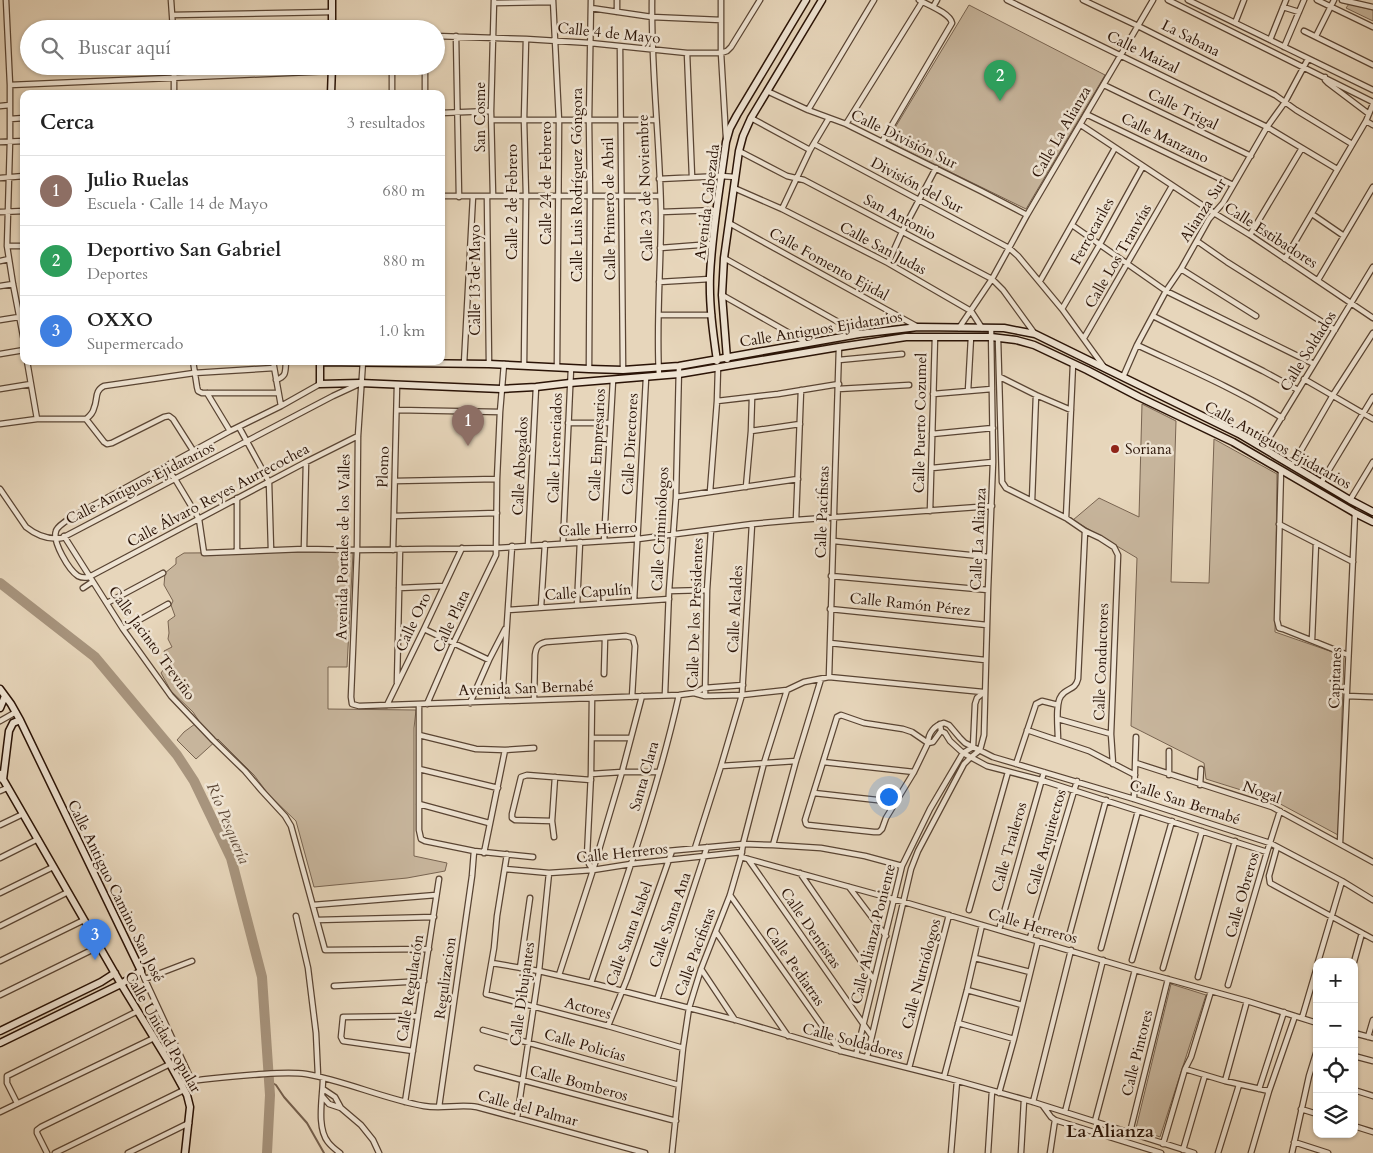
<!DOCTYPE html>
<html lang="es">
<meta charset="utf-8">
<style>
:root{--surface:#fff;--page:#f6f6f6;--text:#222;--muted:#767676;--line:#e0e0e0;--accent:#8f2418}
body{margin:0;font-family:Cardo,serif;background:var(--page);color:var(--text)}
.controls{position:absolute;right:15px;bottom:15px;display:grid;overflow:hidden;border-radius:10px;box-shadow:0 1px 4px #0004}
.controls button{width:45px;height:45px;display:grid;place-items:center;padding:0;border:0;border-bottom:1px solid var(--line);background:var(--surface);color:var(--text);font:25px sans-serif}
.you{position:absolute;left:888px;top:796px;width:18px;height:18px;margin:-12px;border:4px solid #fff;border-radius:50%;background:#1a73e8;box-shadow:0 0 0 8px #1a73e833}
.badge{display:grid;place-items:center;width:32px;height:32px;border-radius:50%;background:var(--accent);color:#fff;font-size:16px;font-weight:700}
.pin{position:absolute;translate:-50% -41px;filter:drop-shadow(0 1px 2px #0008)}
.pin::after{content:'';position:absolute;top:26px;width:18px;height:15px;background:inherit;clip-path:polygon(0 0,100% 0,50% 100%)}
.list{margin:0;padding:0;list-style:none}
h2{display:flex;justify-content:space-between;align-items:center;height:65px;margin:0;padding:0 20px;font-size:21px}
h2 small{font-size:16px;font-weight:400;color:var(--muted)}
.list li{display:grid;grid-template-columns:32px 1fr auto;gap:15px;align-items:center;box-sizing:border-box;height:70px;padding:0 20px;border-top:1px solid var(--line)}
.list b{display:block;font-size:19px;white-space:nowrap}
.list p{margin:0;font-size:16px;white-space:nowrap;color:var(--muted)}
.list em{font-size:16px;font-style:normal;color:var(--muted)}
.icon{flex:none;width:28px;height:28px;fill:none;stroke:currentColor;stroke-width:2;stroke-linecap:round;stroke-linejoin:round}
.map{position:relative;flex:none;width:1373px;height:1153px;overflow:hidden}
.search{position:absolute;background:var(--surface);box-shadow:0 1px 4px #0004;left:20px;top:20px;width:425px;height:55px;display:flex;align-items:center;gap:12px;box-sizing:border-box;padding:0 18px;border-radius:28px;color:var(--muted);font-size:19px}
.panel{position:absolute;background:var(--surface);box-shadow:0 1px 4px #0004;left:20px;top:90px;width:425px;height:275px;border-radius:10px}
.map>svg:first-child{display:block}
.green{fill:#c7b59c;stroke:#786451}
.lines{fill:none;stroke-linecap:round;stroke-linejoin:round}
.stream{stroke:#75604d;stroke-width:2}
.river{stroke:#a7947d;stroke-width:10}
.street-casing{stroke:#594433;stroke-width:7}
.secondary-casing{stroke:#2a1306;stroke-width:9}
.street{stroke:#efe4d3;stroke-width:4.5}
.secondary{stroke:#efe4d3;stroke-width:6}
.poi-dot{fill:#8f2418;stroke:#efe4d3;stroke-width:2}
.labels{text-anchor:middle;stroke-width:5;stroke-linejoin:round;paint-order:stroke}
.street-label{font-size:15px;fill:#2a1306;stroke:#efe4d3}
.poi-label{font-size:15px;fill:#2a1306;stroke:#efe4d3;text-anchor:start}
.water-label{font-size:16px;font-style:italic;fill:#5c4736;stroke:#efe4d3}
.quarter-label{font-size:18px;font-weight:bold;fill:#2a1306;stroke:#efe4d3}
</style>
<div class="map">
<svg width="1373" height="1153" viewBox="0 0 1373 1153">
<rect width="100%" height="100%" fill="#e7d6bb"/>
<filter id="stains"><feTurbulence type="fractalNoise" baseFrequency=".004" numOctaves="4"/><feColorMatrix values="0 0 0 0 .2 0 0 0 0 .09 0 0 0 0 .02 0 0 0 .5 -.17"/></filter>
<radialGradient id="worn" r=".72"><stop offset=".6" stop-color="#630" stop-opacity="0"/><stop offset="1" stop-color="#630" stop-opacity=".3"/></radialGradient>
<path class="green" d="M1349,4l24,6v11l-27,-13z
M969,5l136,70 -79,134 -139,-68z
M1142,404l34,17 -5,161 38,1 5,-144 63,35 -2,158 69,24 -6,179 -65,-35 -67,-21 -2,-16 -73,-37 6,-168 -64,-38 26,-22 40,19z
M334,552l19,1 -6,114h-19v42l88,1 -2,18v128l33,7 -2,8 -38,7 -93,9 -18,-66 -27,-26 -15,-20 -36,-36 -22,20 -19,-19 7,-8 15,-11 -6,-9 -22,-21 -10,-18 7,-10 -4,-12 8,-4 -4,-8 1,-6 -1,-12 7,-5 -4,-11 2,-4 -9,-16 1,-12 11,-9v-6l8,-5z
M1171,984l35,11 -46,142 -24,-9z"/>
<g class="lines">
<path class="stream" d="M269,1081l7,4 8,12 23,26 17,30"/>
<path class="river" d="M0,583l95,74 82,98 17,26 37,77 31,119 8,118 -3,58"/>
<defs>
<path id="street" d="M6,0l4,85v56l-3,105 6,38 11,57
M171,0l2,29
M553,0l6,121 -2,246
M652,0c-1,71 8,142 9,213 0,54 -5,109 -2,163
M721,0v53l5,85
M1007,0l260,127 70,42
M1083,0l55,26 137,69 21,15 56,34
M1168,0l205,102
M1188,0l185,90
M1317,0l56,27
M1342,0l31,7
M494,3l59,-1
M933,7l4,-7
M1283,7l16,5
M591,8l61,9 69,3
M617,12v-12
M172,15l160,-3
M1235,23l9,-23
M1304,31l69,34
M436,36l90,3 64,4 97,10h34l6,-2 4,-4 29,-47
M456,36l3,161
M1316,36l18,-36
M1270,40l16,-40
M620,47l3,323
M1284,47l20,-47
M687,53l5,124
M174,66v28
M392,66v28
M425,66v28
M1325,77v3l3,3 41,31
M10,85l322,-14
M1104,85l147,71
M767,91l41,19 38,14 135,67 46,24
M0,106l10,-1
M808,110l66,-110
M441,113l50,-2
M1086,114l147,71
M751,118l59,32
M10,119l14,-1
M491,120h165
M1366,121l7,4
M846,124l76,-122
M1081,125l133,88 36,22 123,83
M0,142l24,-1
M882,142l70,-119c-2,-10 -24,-18 -33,-23
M814,144l195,104 9,8 44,53 42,58
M739,151l48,25 17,4 188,99 11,11 32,44
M0,178l24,-2
M659,179l62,-3 14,1
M734,188l48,21 106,54 83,48 11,17
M441,196h219
M487,196l2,168
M493,196l-2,-85 3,-111
M782,209l28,-59 19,-32
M0,212l24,-1
M661,212l55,-2
M1312,214l32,22
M729,223l189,104
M1072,225l94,66 148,73
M1250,235l52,-87
M1197,241l30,21 108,68
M7,246h17
M660,248l52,-4
M724,258l134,75
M1285,259l81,-138 7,-17
M0,261l9,-2
M888,263l14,-31 34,-64
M1181,269l75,47
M1318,280l55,-93
M1040,281l75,-133
M659,282l51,-3
M0,286l13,-2
M722,295l85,48
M1062,309l38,-65 43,-78
M659,315h53
M1153,316l110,55 35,19
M0,320l19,-3
M959,328l33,-49 35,-64 126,-215
M998,338l4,144 4,6 60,30 19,13 15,7 14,9 4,8 -7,179 2,30
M1084,338l88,-152
M1137,345c49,23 99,44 145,73
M0,354l24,-4
M839,360l63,-6
M27,361l10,58
M193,361l4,26 1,4 4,2h76
M273,361l8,45
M363,361l-5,75 -1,114 -6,147 1,7 7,2 320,-11 15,-2 10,-5 39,-3
M464,364l9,-168
M524,365l2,-169 -2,-76 2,-81
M589,369l1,-172 -1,-77 2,-120
M1000,377l36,18 35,15
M1123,377l14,-32 29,-54 15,-22 28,-50 14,-16 44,-76 18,-25 23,-43
M1304,379l69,40
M276,380c11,-4 9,-8 10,-19
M320,384l-39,22 -51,25 -149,81c-6,4 -23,12 -25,19 -4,11 13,39 22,45 4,2 7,2 11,1l217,-115 52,-26
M0,389l31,-5
M838,389l71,-4
M968,391l3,-54
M207,393l23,38
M933,394l59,-5
M717,401l61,-7 61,-10
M397,410l103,2
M86,419l18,23 3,2 5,-1 52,-26 5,-1 4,3 21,33
M568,423h42
M0,424l37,-5h49c4,-3 7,-6 8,-11 4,-9 0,-17 10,-22l90,-13 80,-5
M239,427l30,55 2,68
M751,431l49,-7
M932,434l61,-6
M1263,448l110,-181
M1292,466l41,-71 40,-62
M165,467l10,12 24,40 5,34 100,-4 53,1 140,-2 141,-9 114,-15 44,-4 196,-14
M932,468l61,-6
M1281,470l-4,150 2,8 4,1 65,26
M395,481l102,-2
M1321,483l52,-86
M746,487l5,-56 1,-33
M0,489l26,38c10,8 23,13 36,11l271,-142 26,-12
M710,492l7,-91 1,-34
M676,497l122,-18
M1350,500l23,-38
M1032,501l4,-106
M930,511l5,-174
M394,516l103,-3
M1066,518l7,-154
M796,520l5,-130
M1279,524l74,38
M64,536l59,93 48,67 42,44 32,31 17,20 23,25 6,10 34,124 104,-1
M604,541l9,-161
M834,541l155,16
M563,543l8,-175
M528,545l8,-158
M304,549l2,-87
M393,550l4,-165
M237,551v-53
M831,576l157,14
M83,588l9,-6
M399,588l45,-2
M669,591l38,-1
M634,601l12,-223
M107,603l56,-30
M577,605l3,-63
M541,607l4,-63
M830,609l157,16
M508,610l161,-11
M123,629l45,-25
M424,629l65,31
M1312,640l4,-97
M830,643l155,17
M604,674l1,-36
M829,677l10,-330
M397,683l3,-134
M694,693l11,3 37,-1 45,-5 17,-8 25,-5 154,15
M665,694l4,-103 7,-94 3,-131
M705,696l2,-106 4,-60
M1347,696l26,1
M592,698l-1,76 -4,82 2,8 4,6
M534,699l1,-44c1,-8 3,-11 11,-13l80,-6 7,2 2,8 -3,51
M502,701l10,-155
M470,703l19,-43 16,-31
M427,704l27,-62 42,-87 1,-76 3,-67 4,-48
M387,705l37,-76 38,-81
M419,705v125l2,9 4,2 49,10 59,6
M1058,719l53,15
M0,721l16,-9
M940,724l1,7 4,2 5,8 13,12 24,13 54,14 226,72
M1027,730l62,21 46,24
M419,735l57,14 29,1 29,-2
M592,738h39
M1058,740c0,-11 -3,-36 3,-44 6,-9 14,-5 17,-17l7,-148
M928,743l-16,-11 -9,-3 -39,-6 -23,-8 -4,2 -32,103 1,4 2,1 66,7h5l3,-3 4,-11 28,-46 14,-29c0,-10 7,-18 16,-20l5,2 11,13 5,5 28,14 141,42 136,44 72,38 31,19
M928,743l5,-1 8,-11
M980,750l4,-15 4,-145 5,-128 -2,-134
M823,762l91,10
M1136,763l136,44 101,55
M1016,764l20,-60 6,-3 16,4
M721,766l75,-5
M419,769l79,19
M591,774l31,-2h37
M1169,775v-24
M1200,785l1,-16
M0,791l7,-3
M814,793l81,9
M1134,799l2,-62
M419,804l70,19
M552,821l-37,-1 -3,-2v-4l9,-37 6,-2 64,5
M0,825l23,-11
M554,837l-2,-16 3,-44
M1340,843l15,-330
M773,845l23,-84 25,-82
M1277,847l-8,29 1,7 103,56
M695,848l26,-82 21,-71 10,-171
M484,853l21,-103
M507,854l-10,62 -3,32 -8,46 122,32 75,22
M635,854l108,-10 30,1 48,3 44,8 37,10
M741,857l163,45 231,68 112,31 70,22
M0,858l38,-19
M748,859l123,176
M505,869l44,4 44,-3 38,-6 111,-12
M800,873l74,107
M849,887l37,49
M0,893l53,-26
M730,895l110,156
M313,905l123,-10
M969,910l39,-138
M296,916l12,52 8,65 2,43
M317,920l117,-3
M0,926l68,-34
M999,930l45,-158
M716,932l72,104
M1069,936l37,-136
M1030,938l47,-157
M1101,948l37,-137
M975,958l55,14
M1132,960l40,-139
M0,961l84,-41
M1318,962l24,-81
M1354,962l8,-29
M492,963l47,8 52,12 145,37 105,31 103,26 89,25 161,51
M520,968l10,-70
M1163,968l39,-137
M701,969l34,51
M141,971l51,110
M559,975l34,-105 29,-98 20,-76
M1198,977l37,-136
M145,979l47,-18
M591,983c32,-95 66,-190 88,-288
M1228,985l39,-133 13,-41
M334,986l90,-5
M967,990l55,15
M0,995l100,-49
M657,1000l50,-153
M1302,1018l15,-51
M958,1023l56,16
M608,1026l19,-47 45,-128
M483,1030l196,55
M1354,1033l19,5
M1368,1037l5,-17
M162,1051l13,-7
M413,1051l-70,-10 -2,-4 2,-20 75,-1
M856,1055l46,-189 28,-57 33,-56 10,-6 2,-43 2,-6 7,-6
M1354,1056l19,5
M867,1057l44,-188 7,-18 46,-87 6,-6 10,-8
M477,1068l199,53
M909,1068l40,-153
M1185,1069l40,12 44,10
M944,1077l23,-87 15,-65
M323,1078c0,18 -7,49 5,64 3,4 8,8 12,11
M1225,1081l22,-80
M180,1083c28,-5 56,-7 84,-9 14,-1 28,-2 42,0 40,7 78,25 118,32 18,3 36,-2 53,1l168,46
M323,1089l12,8 6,11 20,17 12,15 6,13
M1259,1089l25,-77
M1354,1090l19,6
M999,1093l15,-54 24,-98
M322,1096l7,8 12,4
M405,1102l34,-223
M1033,1102l38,-152
M17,1103l-10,-20v-7l131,-65
M1043,1106l8,11 4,3 106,33
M439,1107l33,-231 2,-25
M1301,1109l16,5
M0,1112l154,-74
M1065,1112l38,-152
M517,1118l22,-147 10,-98
M1095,1121l40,-151
M1354,1126l19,6
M1130,1132l38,-153
M1294,1142l34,11
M1163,1144l22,-75 6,-12 20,-66
M1183,1150l22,-75
M47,1153l-10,-20v-3l4,-3 129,-63
M55,1153l129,-63
M128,1153l61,-30
M672,1153l11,-105 6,-40 12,-39 29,-74 11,-38 2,-13 21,-81 23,-73
M951,1153l6,-72
M988,1153l4,-62
M1021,1153l3,-53
M1050,1153l5,-33
M1218,1153l21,-68
M1251,1153l18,-62 26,-75
M1292,1153l17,-77 8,-26"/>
<path id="secondary" d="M332,0v29
M331,94l1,-28
M727,359l-5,-64 2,-37 15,-107 4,-15 8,-18 71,-118
M320,361v23l40,-1 141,6 35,-2 34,-4 109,-9 160,-27 67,-10h85l25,3 18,5 53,25 52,27 94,45 122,71 18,9
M717,361c-4,-28 -8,-57 -7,-85 2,-45 10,-89 16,-134l4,-14 7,-13 69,-115
M320,362l169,2 100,5 34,1 56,-4 180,-32 59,-7 86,1 31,6 204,100 111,66 23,12
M0,689l11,15 9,16 121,251 -20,13 -121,59
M0,708l5,-12
M0,774l121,210 49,80 17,31 3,12 -5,46
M3,780l6,-49 4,-8 7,-3
M0,1031l101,-49 14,-9"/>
</defs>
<use href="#street" class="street-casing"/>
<use href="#secondary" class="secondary-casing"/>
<use href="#street" class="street"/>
<use href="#secondary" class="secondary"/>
</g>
<circle class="poi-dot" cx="1115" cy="449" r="5"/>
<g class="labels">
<g class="street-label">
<text transform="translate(609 33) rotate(6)" y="5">Calle 4 de Mayo</text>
<text transform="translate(1191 38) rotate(27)" y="5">La Sabana</text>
<text transform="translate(1143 52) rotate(26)" y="5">Calle Maizal</text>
<text transform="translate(1183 109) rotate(26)" y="5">Calle Trigal</text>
<text transform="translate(480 117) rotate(-90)" y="5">San Cosme</text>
<text transform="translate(1061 132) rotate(-60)" y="5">Calle La Alianza</text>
<text transform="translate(1165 138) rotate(26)" y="5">Calle Manzano</text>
<text transform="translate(904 139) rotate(26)" y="5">Calle División Sur</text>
<text transform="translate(546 183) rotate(-90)" y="5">Calle 24 de Febrero</text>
<text transform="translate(577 185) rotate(-90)" y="5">Calle Luis Rodríguez Góngora</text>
<text transform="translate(917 185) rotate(28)" y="5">División del Sur</text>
<text transform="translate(645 188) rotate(-92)" y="5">Calle 23 de Noviembre</text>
<text transform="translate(512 202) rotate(-90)" y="5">Calle 2 de Febrero</text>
<text transform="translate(707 202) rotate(-83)" y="5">Avenida Cabezada</text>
<text transform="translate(609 209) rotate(-91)" y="5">Calle Primero de Abril</text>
<text transform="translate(1203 210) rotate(-57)" y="5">Alianza Sur</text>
<text transform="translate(900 217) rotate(28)" y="5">San Antonio</text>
<text transform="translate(1092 231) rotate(-61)" y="5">Ferrocariles</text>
<text transform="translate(1271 235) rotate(33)" y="5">Calle Estibadores</text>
<text transform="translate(883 248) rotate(28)" y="5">Calle San Judas</text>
<text transform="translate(1118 256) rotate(-60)" y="5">Calle Los Tranvías</text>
<text transform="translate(829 264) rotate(29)" y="5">Calle Fomento Ejidal</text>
<text transform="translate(475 280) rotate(-90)" y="5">Calle 13 de Mayo</text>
<text transform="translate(821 329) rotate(-9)" y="5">Calle Antiguos Ejidatarios</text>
<text transform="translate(1308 351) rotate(-58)" y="5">Calle Soldados</text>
<text transform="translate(920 423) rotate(-89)" y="5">Calle Puerto Cozumel</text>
<text transform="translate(630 444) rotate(-87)" y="5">Calle Directores</text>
<text transform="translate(597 445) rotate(-87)" y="5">Calle Empresarios</text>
<text transform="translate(1278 445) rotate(29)" y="5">Calle Antiguos Ejidatarios</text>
<text transform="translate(555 448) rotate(-88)" y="5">Calle Licenciados</text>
<text transform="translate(520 466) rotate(-87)" y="5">Calle Abogados</text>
<text transform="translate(383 467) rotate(-88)" y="5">Plomo</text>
<text transform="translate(140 483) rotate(-27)" y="5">Calle Antiguos Ejidatarios</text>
<text transform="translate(218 495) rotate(-28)" y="5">Calle Álvaro Reyes Aurrecochea</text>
<text transform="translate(822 512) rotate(-88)" y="5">Calle Pacifistas</text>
<text transform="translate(598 529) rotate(-3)" y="5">Calle Hierro</text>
<text transform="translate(660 529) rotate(-87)" y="5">Calle Criminólogos</text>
<text transform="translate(978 539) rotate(-87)" y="5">Calle La Alianza</text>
<text transform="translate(343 547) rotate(-89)" y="5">Avenida Portales de los Valles</text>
<text transform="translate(588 592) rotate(-4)" y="5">Calle Capulín</text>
<text transform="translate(910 604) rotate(6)" y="5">Calle Ramón Pérez</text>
<text transform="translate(735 609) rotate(-87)" y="5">Calle Alcaldes</text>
<text transform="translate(695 613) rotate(-88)" y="5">Calle De los Presidentes</text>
<text transform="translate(451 621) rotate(-65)" y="5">Calle Plata</text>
<text transform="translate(413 622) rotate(-65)" y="5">Calle Oro</text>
<text transform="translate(152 643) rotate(54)" y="5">Calle Jacinto Treviño</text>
<text transform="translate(1101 662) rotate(-88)" y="5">Calle Conductores</text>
<text transform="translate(1335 678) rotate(-88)" y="5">Capitanes</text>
<text transform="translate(526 688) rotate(-2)" y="5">Avenida San Bernabé</text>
<text transform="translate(644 776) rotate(-74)" y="5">Santa Clara</text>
<text transform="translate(1262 792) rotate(20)" y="5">Nogal</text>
<text transform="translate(1185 802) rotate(18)" y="5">Calle San Bernabé</text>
<text transform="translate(1046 842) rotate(-74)" y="5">Calle Arquitectos</text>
<text transform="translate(1009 847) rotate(-74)" y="5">Calle Traileros</text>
<text transform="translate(622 853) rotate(-6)" y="5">Calle Herreros</text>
<text transform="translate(116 891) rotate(64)" y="5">Calle Antiguo Camino San José</text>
<text transform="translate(1242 895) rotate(-74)" y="5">Calle Obreros</text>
<text transform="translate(670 920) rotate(-71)" y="5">Calle Santa Ana</text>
<text transform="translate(1033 926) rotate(16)" y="5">Calle Herreros</text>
<text transform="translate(811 928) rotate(55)" y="5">Calle Dentistas</text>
<text transform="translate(629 934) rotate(-70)" y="5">Calle Santa Isabel</text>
<text transform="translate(873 934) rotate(-76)" y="5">Calle Alianza Poniente</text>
<text transform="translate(695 952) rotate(-70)" y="5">Calle Pacifistas</text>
<text transform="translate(795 966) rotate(55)" y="5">Calle Pediatras</text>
<text transform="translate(921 974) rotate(-75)" y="5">Calle Nutriólogos</text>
<text transform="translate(445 978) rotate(-82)" y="5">Regulizacion</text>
<text transform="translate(410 988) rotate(-81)" y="5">Calle Regulación</text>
<text transform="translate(522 994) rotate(-82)" y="5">Calle Dibujantes</text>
<text transform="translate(588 1008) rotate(15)" y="5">Actores</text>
<text transform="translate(163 1032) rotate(60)" y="5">Calle Unidad Popular</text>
<text transform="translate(853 1041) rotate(15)" y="5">Calle Soldadores</text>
<text transform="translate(585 1045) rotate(16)" y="5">Calle Policías</text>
<text transform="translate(1137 1053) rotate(-76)" y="5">Calle Pintores</text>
<text transform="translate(579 1083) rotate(15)" y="5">Calle Bomberos</text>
<text transform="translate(528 1108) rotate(15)" y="5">Calle del Palmar</text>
</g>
<g class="poi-label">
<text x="1125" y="454">Soriana</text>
</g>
<g class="water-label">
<text transform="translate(229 823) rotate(67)" y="6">Río Pesquería</text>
</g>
<g class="quarter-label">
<text x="1110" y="1137">La Alianza</text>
</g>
</g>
<rect width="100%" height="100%" filter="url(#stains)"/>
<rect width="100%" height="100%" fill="url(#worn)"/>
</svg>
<div class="controls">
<button>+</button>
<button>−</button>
<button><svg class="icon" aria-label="locate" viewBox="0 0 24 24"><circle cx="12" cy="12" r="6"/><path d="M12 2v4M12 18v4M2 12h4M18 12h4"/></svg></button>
<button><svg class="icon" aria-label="layers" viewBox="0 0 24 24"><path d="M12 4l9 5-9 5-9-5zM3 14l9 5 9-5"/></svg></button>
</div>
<div class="you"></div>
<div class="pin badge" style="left:468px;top:446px;background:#8d6e63">1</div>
<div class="pin badge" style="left:1000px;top:101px;background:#2e9e5b">2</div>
<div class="pin badge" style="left:95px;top:960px;background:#3f7fe0">3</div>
<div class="search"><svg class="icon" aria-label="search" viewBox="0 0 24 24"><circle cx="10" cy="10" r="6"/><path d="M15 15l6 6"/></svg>Buscar aquí</div>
<section class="panel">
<h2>Cerca<small>3 resultados</small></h2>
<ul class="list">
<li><span class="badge" style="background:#8d6e63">1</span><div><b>Julio Ruelas</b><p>Escuela · Calle 14 de Mayo</p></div><em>680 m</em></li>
<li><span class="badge" style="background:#2e9e5b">2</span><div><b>Deportivo San Gabriel</b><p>Deportes</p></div><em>880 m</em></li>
<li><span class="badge" style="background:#3f7fe0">3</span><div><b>OXXO</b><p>Supermercado</p></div><em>1.0 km</em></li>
</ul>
</section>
</div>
